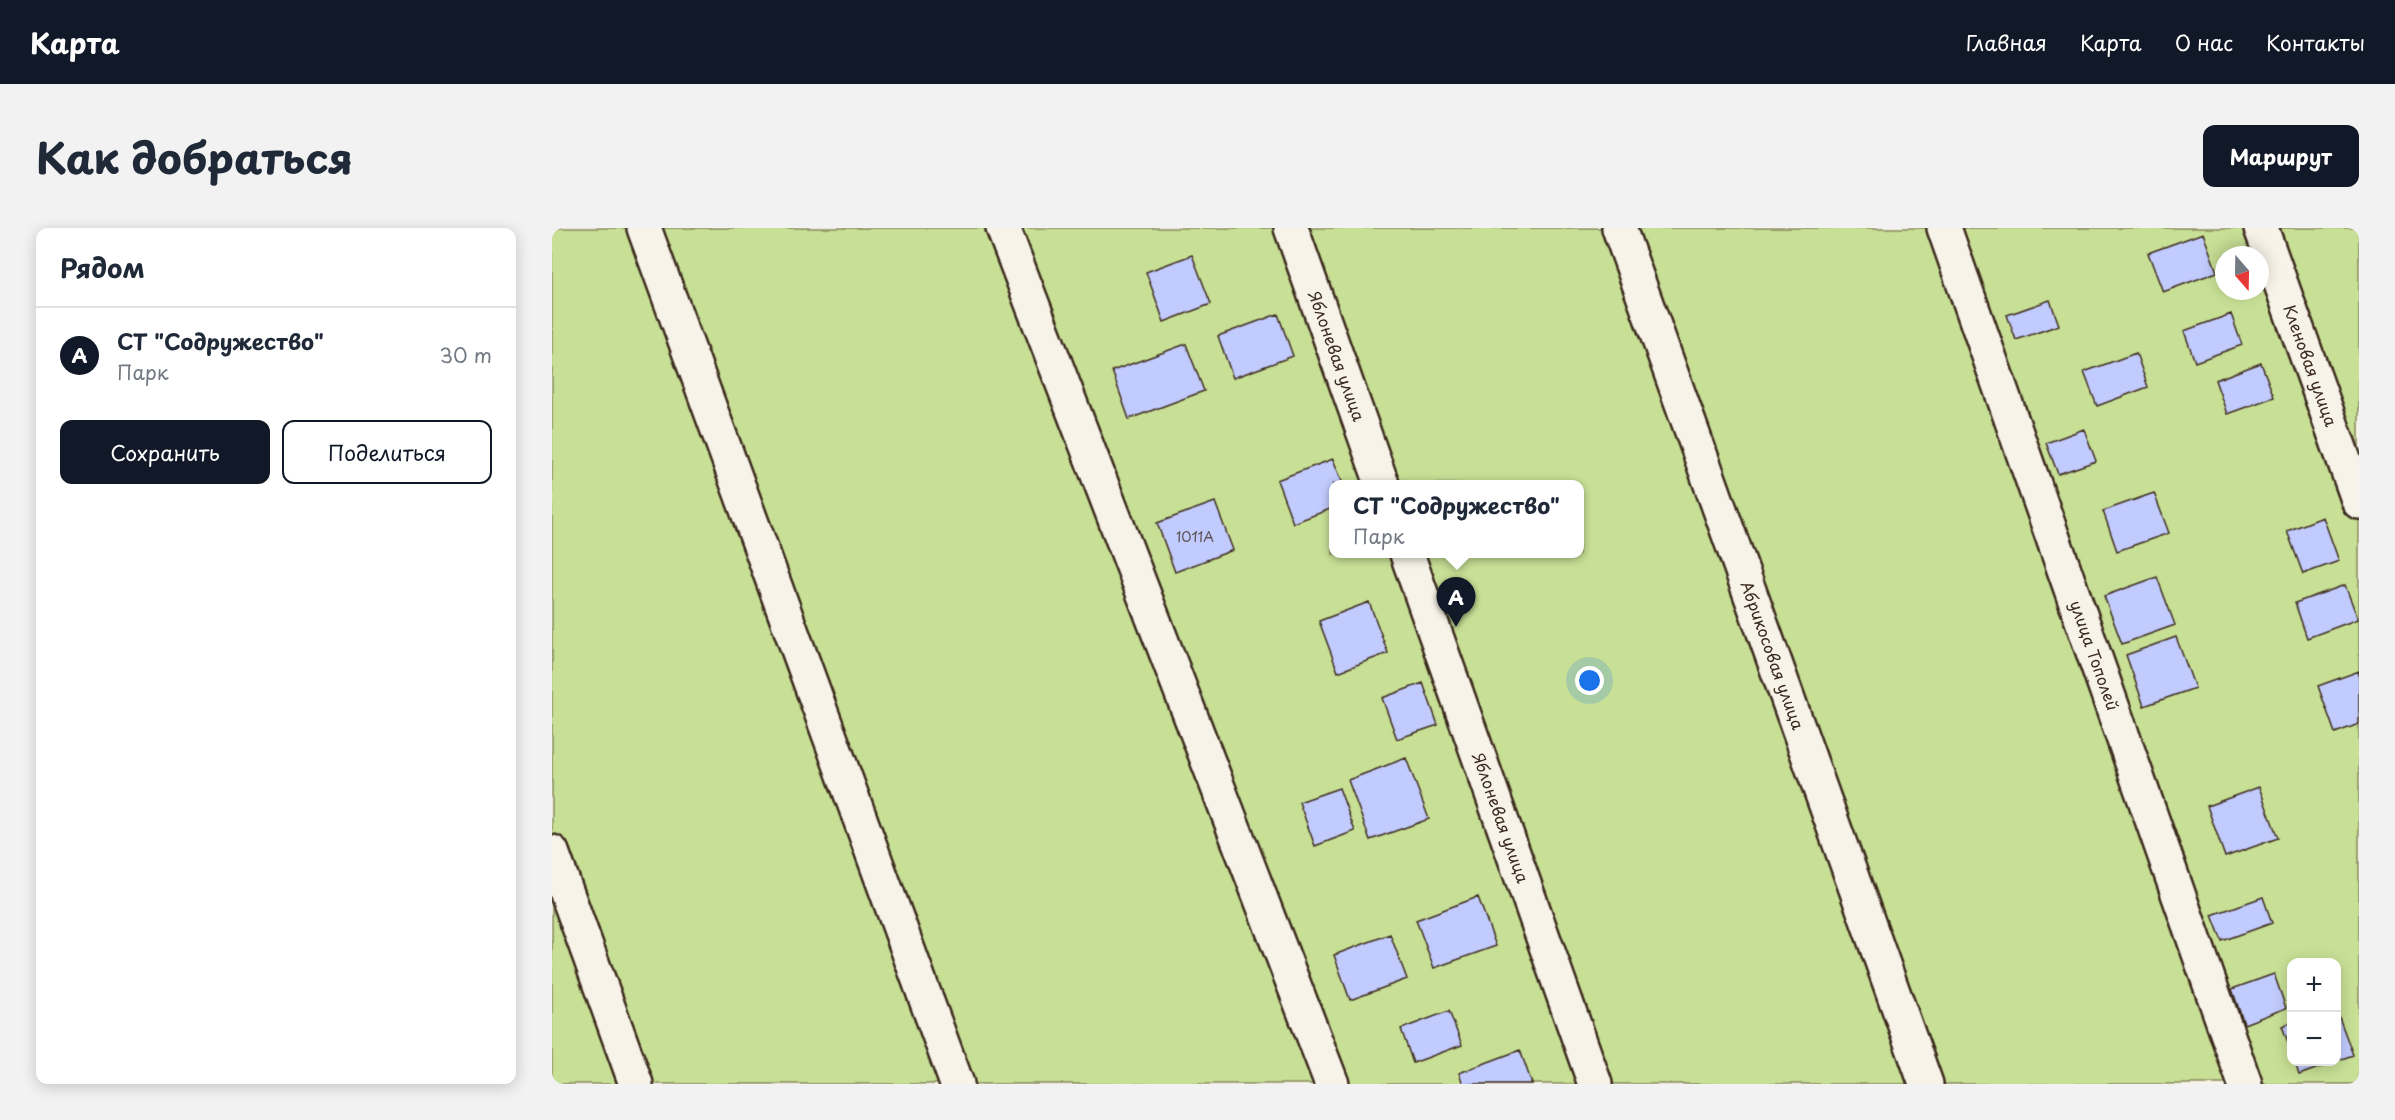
<!DOCTYPE html>
<html lang="ru">
<meta charset="utf-8">
<style>
:root{--surface:#fff;--page:#f2f2f3;--text:#1f2937;--muted:#747a83;--line:#e0e1e3;--accent:#111827}
body{margin:0;font-family:"Playpen Sans",sans-serif;background:var(--page);color:var(--text)}
.controls{position:absolute;right:18px;bottom:18px;display:grid;overflow:hidden;border-radius:12px;box-shadow:0 3px 15px #0003}
.controls button{width:54px;height:54px;display:grid;place-items:center;padding:0;border:0;border-bottom:2px solid var(--line);background:var(--surface);color:var(--text);font:30px sans-serif}
.compass{position:absolute;left:1663px;top:18px;width:54px;height:54px;border-radius:50%;background:var(--surface);box-shadow:0 3px 15px #0003;rotate:160deg}
.you{position:absolute;left:1038px;top:453px;width:21px;height:21px;margin:-15px;border:4px solid #fff;border-radius:50%;background:#1a73e8;box-shadow:0 0 0 9px #1a73e833}
.badge{display:grid;place-items:center;width:39px;height:39px;border-radius:50%;background:var(--accent);color:#fff;font-size:20px;font-weight:700}
.pin{position:absolute;translate:-50% -50px;filter:drop-shadow(0 2px 3px #0008)}
.pin::after{content:'';position:absolute;top:32px;width:21px;height:18px;background:inherit;clip-path:polygon(0 0,100% 0,50% 100%)}
.popup{position:absolute;left:777px;top:252px;width:255px;height:78px;box-sizing:border-box;display:grid;place-content:center;border-radius:12px;background:var(--surface);filter:drop-shadow(0 2px 4px #0005);font-size:20px;white-space:nowrap;color:var(--muted)}
.popup b{font-size:22px;color:var(--text)}
.popup::after{content:'';position:absolute;left:50%;top:100%;margin-left:-12px;border:12px solid transparent;border-top-color:var(--surface)}
.list{margin:0;padding:0;list-style:none}
h2{display:flex;justify-content:space-between;align-items:center;height:78px;margin:0;padding:0 24px;font-size:26px}
h2 small{font-size:20px;font-weight:400;color:var(--muted)}
.list li{display:grid;grid-template-columns:39px 1fr auto;gap:18px;align-items:center;box-sizing:border-box;height:96px;padding:0 24px;border-top:2px solid var(--line)}
.list b{display:block;font-size:22px;white-space:nowrap}
.list p{margin:0;font-size:20px;white-space:nowrap;color:var(--muted)}
.list em{font-size:20px;font-style:normal;color:var(--muted)}
.actions{display:flex;gap:12px;padding:18px 24px}
.actions a{flex:1;padding:14px 0;border:2px solid var(--accent);border-radius:12px;text-align:center;font-size:21px;color:var(--accent)}
.actions .main{background:var(--accent);color:#fff}
.map{position:relative;flex:none;width:1807px;height:856px;overflow:hidden;border-radius:12px}
header{display:flex;align-items:center;gap:36px;box-sizing:border-box;height:84px;padding:0 30px;background:var(--accent);color:#fff}
header strong{font-size:28px}
nav{display:flex;gap:33px;margin-inline-start:auto;font-size:21px}
.intro{display:flex;align-items:center;justify-content:space-between;box-sizing:border-box;height:144px;padding:0 36px}
h1{margin:0;font-size:42px}
.button{padding:15px 27px;border-radius:12px;background:var(--accent);color:#fff;font-size:21px;font-weight:700}
main{display:flex;gap:36px;padding:0 36px}
aside{flex:1;background:var(--surface);border-radius:12px;box-shadow:0 3px 15px #0003}
.map>svg:first-child{display:block}
.green{fill:#c8e096;stroke:#82855a;stroke-width:1.5;fill-rule:evenodd}
.building{fill:#c2cbfd;stroke:#3b2a1e;stroke-width:1.5}
.lines{fill:none;stroke-linecap:round;stroke-linejoin:round}
.minor-casing{stroke:#3b2a1e;stroke-width:38}
.minor{stroke:#f7f3e8;stroke-width:33}
.labels{text-anchor:middle;stroke-width:4.5;stroke-linejoin:round;paint-order:stroke}
.number-label{font-size:14px;fill:#5d5256}
.street-label{font-size:16px;fill:#3b2a1e;stroke:#f7f3e8}
</style>
<header>
<strong>Карта</strong>
<nav><a>Главная</a><a>Карта</a><a>О нас</a><a>Контакты</a></nav>
</header>
<div class="intro"><h1>Как добраться</h1><a class="button">Маршрут</a></div>
<main>
<aside>
<h2>Рядом<small></small></h2>
<ul class="list">
<li><span class="badge">A</span><div><b>СТ &quot;Содружество&quot;</b><p>Парк</p></div><em>30 m</em></li>
</ul>
<div class="actions"><a class="main">Сохранить</a><a>Поделиться</a></div>
</aside>
<div class="map">
<svg width="1807" height="856" viewBox="0 0 1807 856">
<rect width="100%" height="100%" fill="#f7f3e8"/>
<filter id="ink" filterUnits="userSpaceOnUse"><feTurbulence type="fractalNoise" baseFrequency=".0167" numOctaves="2"/><feDisplacementMap in="SourceGraphic" scale="12" xChannelSelector="R" yChannelSelector="G"/><feConvolveMatrix kernelMatrix="1 2 1 2 8 2 1 2 1" color-interpolation-filters="sRGB"/></filter>
<g filter="url(#ink)">
<path class="green" d="M0,0h1807v856h-1807zM1672,27h36v36h-36zM781,256h246v70h-246zM1740,734h44v100h-44z"/>
<path class="building" d="M1651,5l14,39 -54,20 -15,-39z
M640,27l19,49 -47,18 -18,-50z
M1498,72l9,25 -43,15 -9,-25z
M726,86l15,42 -60,22 -15,-42z
M1679,86l11,31 -47,17 -11,-31z
M634,116l18,47 -75,28 -17,-48z
M1584,125l12,34 -51,19 -13,-34z
M1709,135l13,34 -47,17 -12,-34z
M1532,201l12,32 -38,13 -12,-31z
M781,231l10,25h-10v24l-40,15 -16,-43z
M1602,265l15,40 -52,18 -14,-40z
M663,274l18,48 -58,22 -18,-49z
M1771,289l16,44 -36,13 -16,-43z
M1605,349l18,48 -53,19 -18,-48z
M1793,357l13,34 -51,19 -12,-35z
M817,374l19,51 -50,19 -19,-51z
M1624,409l19,51 -51,18 -18,-51z
M1807,443v53l-24,9 -17,-47z
M871,455l15,42 -41,14 -15,-41z
M854,530l23,61 -59,21 -22,-60z
M1707,559l19,51 -53,19 -18,-51z
M787,560l16,43 -40,15 -16,-44z
M926,669l18,49 -62,22 -18,-48z
M1711,669l9,26 -50,18 -10,-26z
M838,706l17,45 -57,21 -16,-45z
M1722,746l12,34 -42,16 -12,-35z
M1784,781l17,46 -17,6z
M897,783l13,34 -49,18 -12,-34z
M1740,794v31l-10,-27z
M968,822l12,34h-69l-4,-11z
M1743,834h40l-36,13z"/>
<g class="lines">
<defs>
<g id="minor">
<path d="M92,0l313,856"/>
<path d="M451,0l329,856"/>
<path id="s1" d="M739,0l91,256"/>
<path id="s2" d="M1067,0l307,856"/>
<path id="s3" d="M1392,0l301,856"/>
<path id="s4" d="M1709,0l98,274"/>
<path id="s5" d="M855,326l188,530"/>
<path d="M0,624l84,232"/>
</g>
</defs>
<use href="#minor" class="minor-casing"/>
<use href="#minor" class="minor"/>
</g>
</g>
<g class="labels">
<g class="number-label">
<text x="643" y="314">1011А</text>
</g>
<g class="street-label">
<text dy="6" stroke="none"><textPath href="#s1" startOffset="136">Яблоневая улица</textPath></text>
<text dy="6" stroke="none"><textPath href="#s4" startOffset="146">Кленовая улица</textPath></text>
<text dy="6" stroke="none"><textPath href="#s2" startOffset="454">Абрикосовая улица</textPath></text>
<text dy="6" stroke="none"><textPath href="#s3" startOffset="453">улица Тополей</textPath></text>
<text dy="6" stroke="none"><textPath href="#s5" startOffset="280">Яблоневая улица</textPath></text>
</g>
</g>
</svg>
<div class="controls">
<button>+</button>
<button>−</button>
</div>
<svg class="compass" viewBox="-18 -18 36 36"><path d="M0-13l5 13h-10z" fill="#e53935"/><path d="M0 13l5-13h-10z" fill="#747a83"/></svg>
<div class="you"></div>
<div class="pin badge" style="left:904px;top:399px">A</div>
<div class="popup"><b>СТ &quot;Содружество&quot;</b>Парк</div>
</div>
</main>
